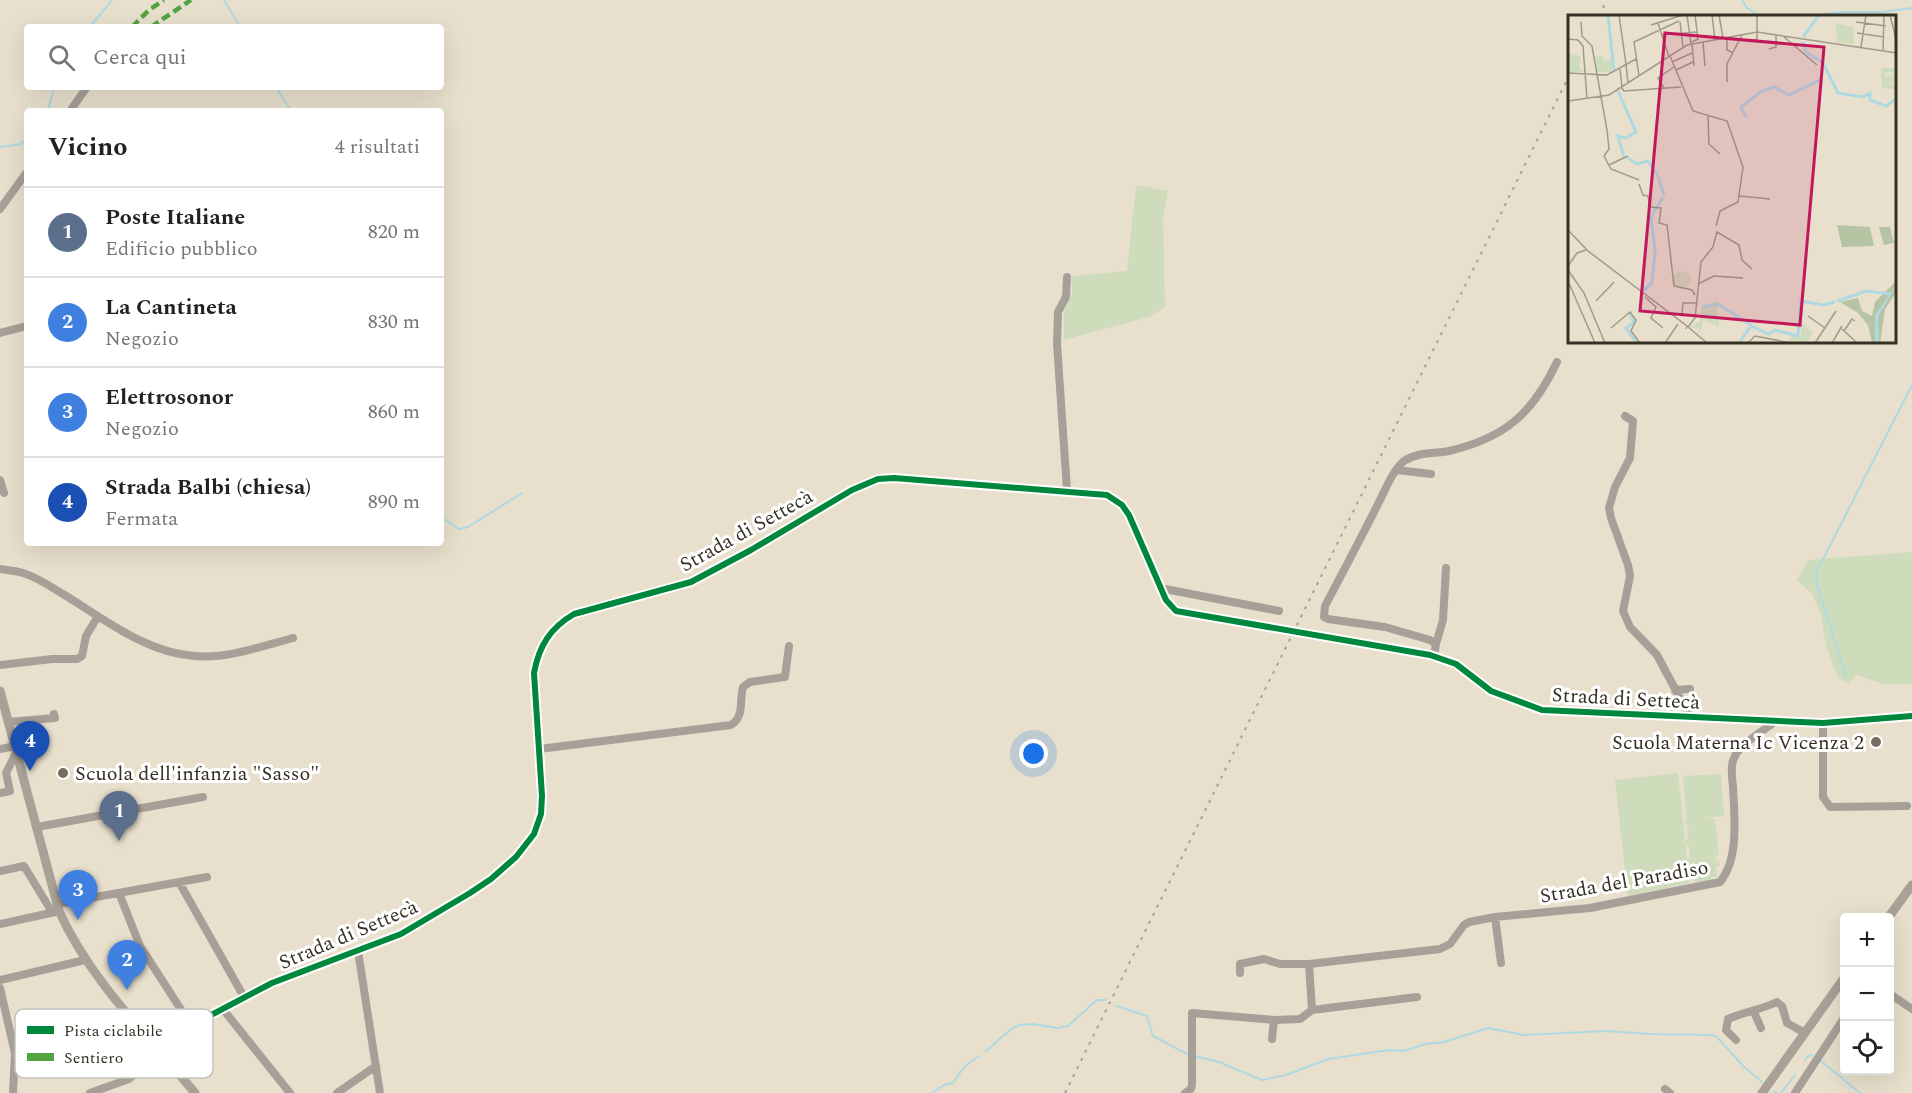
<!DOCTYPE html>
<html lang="it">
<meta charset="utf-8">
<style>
:root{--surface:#fff;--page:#f6f6f6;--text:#222;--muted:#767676;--line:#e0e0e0;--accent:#0f766e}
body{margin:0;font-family:Spectral,serif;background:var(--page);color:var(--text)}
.controls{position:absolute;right:18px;bottom:18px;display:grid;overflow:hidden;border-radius:6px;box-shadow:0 6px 24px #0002}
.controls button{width:54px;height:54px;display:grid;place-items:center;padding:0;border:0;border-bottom:2px solid var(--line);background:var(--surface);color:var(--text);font:30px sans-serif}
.you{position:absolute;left:1034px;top:754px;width:21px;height:21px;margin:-15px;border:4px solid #fff;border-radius:50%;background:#1a73e8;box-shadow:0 0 0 9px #1a73e833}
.badge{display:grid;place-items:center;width:39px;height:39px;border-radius:50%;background:var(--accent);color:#fff;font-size:20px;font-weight:700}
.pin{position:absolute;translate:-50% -50px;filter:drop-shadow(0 2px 3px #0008)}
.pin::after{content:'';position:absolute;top:32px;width:21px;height:18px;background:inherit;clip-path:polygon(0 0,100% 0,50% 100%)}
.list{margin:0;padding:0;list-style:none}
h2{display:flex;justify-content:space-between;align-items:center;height:78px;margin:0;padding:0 24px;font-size:26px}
h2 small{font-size:20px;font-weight:400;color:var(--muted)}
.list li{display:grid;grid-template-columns:39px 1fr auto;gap:18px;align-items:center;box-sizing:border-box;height:90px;padding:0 24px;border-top:2px solid var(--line)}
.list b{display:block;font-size:22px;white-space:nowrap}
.list p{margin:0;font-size:20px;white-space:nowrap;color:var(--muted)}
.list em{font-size:20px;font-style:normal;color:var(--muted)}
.icon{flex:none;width:33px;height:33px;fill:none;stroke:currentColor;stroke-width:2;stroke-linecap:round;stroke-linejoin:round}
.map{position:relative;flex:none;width:1912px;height:1093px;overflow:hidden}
.search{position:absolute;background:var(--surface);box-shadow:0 6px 24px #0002;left:24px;top:24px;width:420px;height:66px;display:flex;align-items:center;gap:15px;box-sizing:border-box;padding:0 21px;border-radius:6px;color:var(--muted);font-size:22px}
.panel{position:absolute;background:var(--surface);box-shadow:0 6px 24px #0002;left:24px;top:108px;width:420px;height:438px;border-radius:6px}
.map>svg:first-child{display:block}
.green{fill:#cedcbb}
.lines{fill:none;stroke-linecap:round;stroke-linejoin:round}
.stream{stroke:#afd9e2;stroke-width:2}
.minor-tunnel{stroke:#c4bdab;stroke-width:8;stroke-dasharray:8 4;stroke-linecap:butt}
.minor{stroke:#a7a098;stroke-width:8}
.major{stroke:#a9a196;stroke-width:9}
.rail{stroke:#a8a297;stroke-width:2;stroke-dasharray:3 6;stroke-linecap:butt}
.quiet{stroke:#53a442;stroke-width:4.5;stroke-dasharray:9 4.5;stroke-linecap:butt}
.cycleway-casing{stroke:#fff;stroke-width:10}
.cycleway{stroke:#00873e;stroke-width:6}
.poi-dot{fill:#746e5e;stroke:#fff;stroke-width:2}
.labels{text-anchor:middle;stroke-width:6;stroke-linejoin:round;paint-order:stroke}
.street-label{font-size:20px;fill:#353023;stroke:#fff}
.poi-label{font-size:20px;fill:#353023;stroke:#fff;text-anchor:end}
.inset-river{fill:none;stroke:#afd9e2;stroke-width:3}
.inset-road{fill:none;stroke:#a09a89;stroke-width:1.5}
.view{fill:#c2185b;fill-opacity:0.15;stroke:#c2185b;stroke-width:3}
.inset-edge{fill:none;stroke:#353023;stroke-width:3}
.key{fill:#fff;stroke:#c2c1bd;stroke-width:1.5}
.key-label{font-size:16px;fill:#353023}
</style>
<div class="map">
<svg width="1912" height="1093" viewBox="0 0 1912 1093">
<rect width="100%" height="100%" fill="#e8e0cd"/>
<path class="green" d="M1136,185l32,6 -5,27 2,89 -13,9 -88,24v-27l8,-19v-18l55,-5z
M1912,552v132h-28l-28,-9 -8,9 -11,-8 -11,-31 -5,-30 -8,-20 -16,-15 11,-20z
M1678,773l9,87 3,-1 -1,-13 -3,-1v-5h2l-1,-12h2v-3h-4v-4l2,-1 -4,-44 38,-2 3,42 -19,2 10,1 4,36h-4l1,7 3,-1 1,4 -4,1 1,11h-6v4l-16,1 -4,-17h-3l1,18 -61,13 -13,-116z"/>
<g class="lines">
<path class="stream" d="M224,0l16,27
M1742,0l5,8 13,8
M1810,16l30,-4h42l30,-4
M90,27l22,-27
M276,87l15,24
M48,111l6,-24
M0,147l21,-3 6,-6
M441,517l18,12 9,-2 54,-34
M1846,677l-29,-93v-13l95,-186
M1117,1006l30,10 6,20 36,19
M986,1051l24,-21 9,-5 14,-1 24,4 11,-2 29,-26h9
M1195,1056l24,6 43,18 24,-5 42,-16 61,-9 15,1 21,-7 19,-2 44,-14 36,7 82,-4 44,3 60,1 6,1 27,30 19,16
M1805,1060l3,-4 5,-1
M1821,1061l39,32
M1774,1091l3,2
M932,1093l12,-8 9,-2 11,-16 15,-11
M1781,1093l14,-18"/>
<path class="minor-tunnel" d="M1284,630l26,4"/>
<path class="minor" d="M70,111l17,-24
M0,209l27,-37
M0,333l27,-7
M1625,416l8,5 -3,37 -15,29 -6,21 2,10 17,47 2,11 -7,35 7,16 27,28 33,62
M1397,470l34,4
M0,480l4,13
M1067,490l-10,-146 1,-32 8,-15 1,-20
M0,569c7,1 16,2 23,4 14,4 28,14 40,21 41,25 82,58 131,62 34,3 68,-10 99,-18
M1160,588l119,23
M1310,634l124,22 22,8 35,27 51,19 281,13 89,-7
M1436,644l7,-24 3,-52
M1434,656l2,-12 -6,-4 -45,-13 -57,-8 -4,-2 1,-11c18,-34 36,-68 53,-102 7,-13 14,-33 26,-43 13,-9 30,-7 45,-10 56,-13 84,-38 108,-89
M0,665l52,-6h25l5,-3 4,-20 12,-20
M1675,690l15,-1
M8,722l47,-4 -1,-4
M1823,723v74l7,10 77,-1
M0,749l15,-3
M539,749l192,-24c14,-9 8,-24 12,-38l7,-5 35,-5 4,-31
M0,793l10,-2 -4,-18 10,-20
M37,827l166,-30
M0,871l24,-5 28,46
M179,882l65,115
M119,893l21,53 51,79
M57,904l150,-27
M1495,917l6,46
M0,924l55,-12
M358,951l22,142
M1240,973v-9l24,-5 16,5h29
M0,980l85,-20
M0,988l15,65 -2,40
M1890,994l22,15
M222,1008l68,85
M1312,1010l105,-13
M1754,1012l7,16
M1272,1039l2,-19
M1736,1040l-10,-10 2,-11c16,-7 32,-9 49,-17l5,4 5,17 18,10
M154,1045l118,-62 129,-49 69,-41 21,-14 25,-22 18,-23 7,-20 1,-18 -8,-123c5,-27 16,-45 40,-59l117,-32 60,-32 101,-60 26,-11 16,-1 213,17 15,10 7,10 37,85 10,11 108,19
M1665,1089l5,4
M90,1093l39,-14 32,-26
M337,1093l39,-27
M1185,1093l6,-4 1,-5v-71l82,7 26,-1 12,-9 -3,-46 131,-15 10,-5 14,-19 5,-3 26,-5 95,-9 130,-26c20,-24 14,-67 13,-96 -1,-8 -3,-20 1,-28 5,-13 30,-28 42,-37
M1795,1093l49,-75"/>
<path class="major" d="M0,691l59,220c31,69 88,124 136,182
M1888,918l24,-33
M1762,1093l82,-115"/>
<path class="rail" d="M1599,16l8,-16
M1065,1093l505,-1019"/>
<path class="quiet" d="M132,27l17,-17 15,-10
M151,27l40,-27"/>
<defs>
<path id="cycleway" d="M154,1045l118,-62 129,-49 69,-41 21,-14 25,-22 18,-23 7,-20 1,-18 -8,-123c5,-27 16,-45 40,-59l117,-32 60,-32 101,-60 26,-11 16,-1 213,17 15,10 7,10 37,85 10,11 254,44 26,9 35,27 51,19 281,13 89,-7"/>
</defs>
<use href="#cycleway" class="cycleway-casing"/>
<use href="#cycleway" class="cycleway"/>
</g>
<g class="poi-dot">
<circle cx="1876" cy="742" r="6"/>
<circle cx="63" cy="773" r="6"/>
</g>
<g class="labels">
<g class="street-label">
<text transform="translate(746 530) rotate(-29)" y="7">Strada di Settecà</text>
<text transform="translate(1626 698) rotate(3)" y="7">Strada di Settecà</text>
<text transform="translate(1624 881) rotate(-10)" y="7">Strada del Paradiso</text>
<text transform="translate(348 934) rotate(-23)" y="7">Strada di Settecà</text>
</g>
<g class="poi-label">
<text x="1864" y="749">Scuola Materna Ic Vicenza 2</text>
<text x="75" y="780" text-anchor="start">Scuola dell'infanzia "Sasso"</text>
</g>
</g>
<g transform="translate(1568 15)">
<rect width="328" height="328" fill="#e8e0cd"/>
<path d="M268,8l17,4 1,17 -17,-2zM0,38l13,3 -2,10 5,6h-16zM35,41l1,5 8,-2v13h-15l-2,-15zM313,53h15v4l-11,1 1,4 9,-4 1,10 -2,-4 -1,4h-7l10,2v5l-14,-2zM105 265a9 9 0 1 1 18 0a9 9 0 1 1-18 0ZM149,286l2,26 -16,-7 -2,11 -4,3 3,-5 -11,-1 11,-7 2,-15zM233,307l12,11 -6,10h-10l-2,-4v4l-6,-1 2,-6 10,2z" fill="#cedcbb"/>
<path d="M269,210l33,2 4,19 -32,1zM311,212h11l4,16 -10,2zM328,266v12l-11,16 -5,34h-8l-4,-18 -10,-12 -18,-11 18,-4 4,13 10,5 3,-14z" fill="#b6c4a4"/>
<path d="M328,270l-18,32 1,26h-4v-28z" fill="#afd9e2"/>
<path class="inset-river" d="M40,0l6,56M235,22l16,-22M235,27l3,10 17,11 15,30 25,4 7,-4v7l16,6 11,-8M50,76l18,41 -10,6 -8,-2 6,21M178,102l-5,-10 21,-16 12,-4 15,8 33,-16M60,143l9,6 11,-3 10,15M90,162l6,18M76,275l8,-7 3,-32 -4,-34 12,-20M269,286l29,-10 25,3M134,292l16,-3 33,21M62,300l4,7 -8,6 11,15M171,328l12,-17 17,8 7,-4 23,6 3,-35 22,4 12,-3"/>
<path class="inset-road" d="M51,0l7,49M119,0l4,29M144,0l3,25M151,0l4,23M322,0l7,28M13,7l1,14 10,10 15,84 2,19 -5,7 7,13 28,11M112,7l3,25M288,7l30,4M90,8l11,34M83,10l32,-10M289,18l27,4M93,20l36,-3M216,22l33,28M159,23v12l6,3M0,24l10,1 5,6 4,53M184,26l5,-2v-24M124,27l6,-3 -3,-24M135,27l2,24M124,29l2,22M293,32l5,-32M201,34l7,-2v-12M315,35l1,-35M102,41l23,55 34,10 16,46 -5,35 -18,9 -4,15M104,47l20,-9M58,50l2,18M52,54l2,18M108,55l17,-8M0,58l39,2 29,-16M71,61l-5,-34 45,-21M159,67v-18l15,-29M53,72l3,4 57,-4M96,73l-6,-10 16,-11M0,86l41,-6 78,-50 70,-13 140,21M140,101l1,28 11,10M41,150l19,-9M71,169l4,11 5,1 2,11 11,1 -2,15 8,2 7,61 18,4 3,5M171,181l31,3M0,215l20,21 99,75 -1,3M0,251l9,-13 9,-3M0,255l16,23 21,50M0,266l27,62M130,269l16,-8 29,2M77,282l11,10 -5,11 12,10M28,286l18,-19M114,299l1,-11h13M240,301l17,12M120,312l7,-9 6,-56 12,-15 4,-15 22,13 3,15 10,9M120,312l19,16M43,313l19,-16 6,8 -5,11 9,12M274,314l15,14M276,316l8,-12 3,2M97,328l13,-19M180,328l7,-7 36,7M247,328l21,-32M264,328l10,-17"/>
<path class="view" d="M97,18l159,14 -24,278 -160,-14z"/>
<rect width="328" height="328" class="inset-edge"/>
</g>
<rect x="15" y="1009" width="198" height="69" rx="9" class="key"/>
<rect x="27" y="1026" width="27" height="8" fill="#00873e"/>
<rect x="27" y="1053" width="27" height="8" fill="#53a442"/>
<g class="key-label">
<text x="64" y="1036">Pista ciclabile</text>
<text x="64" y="1063">Sentiero</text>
</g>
</svg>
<div class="controls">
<button>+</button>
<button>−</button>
<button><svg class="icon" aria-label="locate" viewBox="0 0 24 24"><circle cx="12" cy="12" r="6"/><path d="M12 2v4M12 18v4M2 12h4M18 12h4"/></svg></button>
</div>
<div class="you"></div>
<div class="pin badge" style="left:119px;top:841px;background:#5c6f8a">1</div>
<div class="pin badge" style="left:127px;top:990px;background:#3f7fe0">2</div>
<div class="pin badge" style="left:78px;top:920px;background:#3f7fe0">3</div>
<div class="pin badge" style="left:30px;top:771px;background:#1a4fb4">4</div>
<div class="search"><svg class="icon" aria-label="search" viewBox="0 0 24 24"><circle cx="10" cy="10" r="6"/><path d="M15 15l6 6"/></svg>Cerca qui</div>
<section class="panel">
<h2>Vicino<small>4 risultati</small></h2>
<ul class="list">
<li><span class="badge" style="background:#5c6f8a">1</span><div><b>Poste Italiane</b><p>Edificio pubblico</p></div><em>820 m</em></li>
<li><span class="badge" style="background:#3f7fe0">2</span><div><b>La Cantineta</b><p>Negozio</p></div><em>830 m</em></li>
<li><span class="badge" style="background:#3f7fe0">3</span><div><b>Elettrosonor</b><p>Negozio</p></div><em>860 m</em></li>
<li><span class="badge" style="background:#1a4fb4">4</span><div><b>Strada Balbi (chiesa)</b><p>Fermata</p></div><em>890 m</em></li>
</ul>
</section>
</div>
